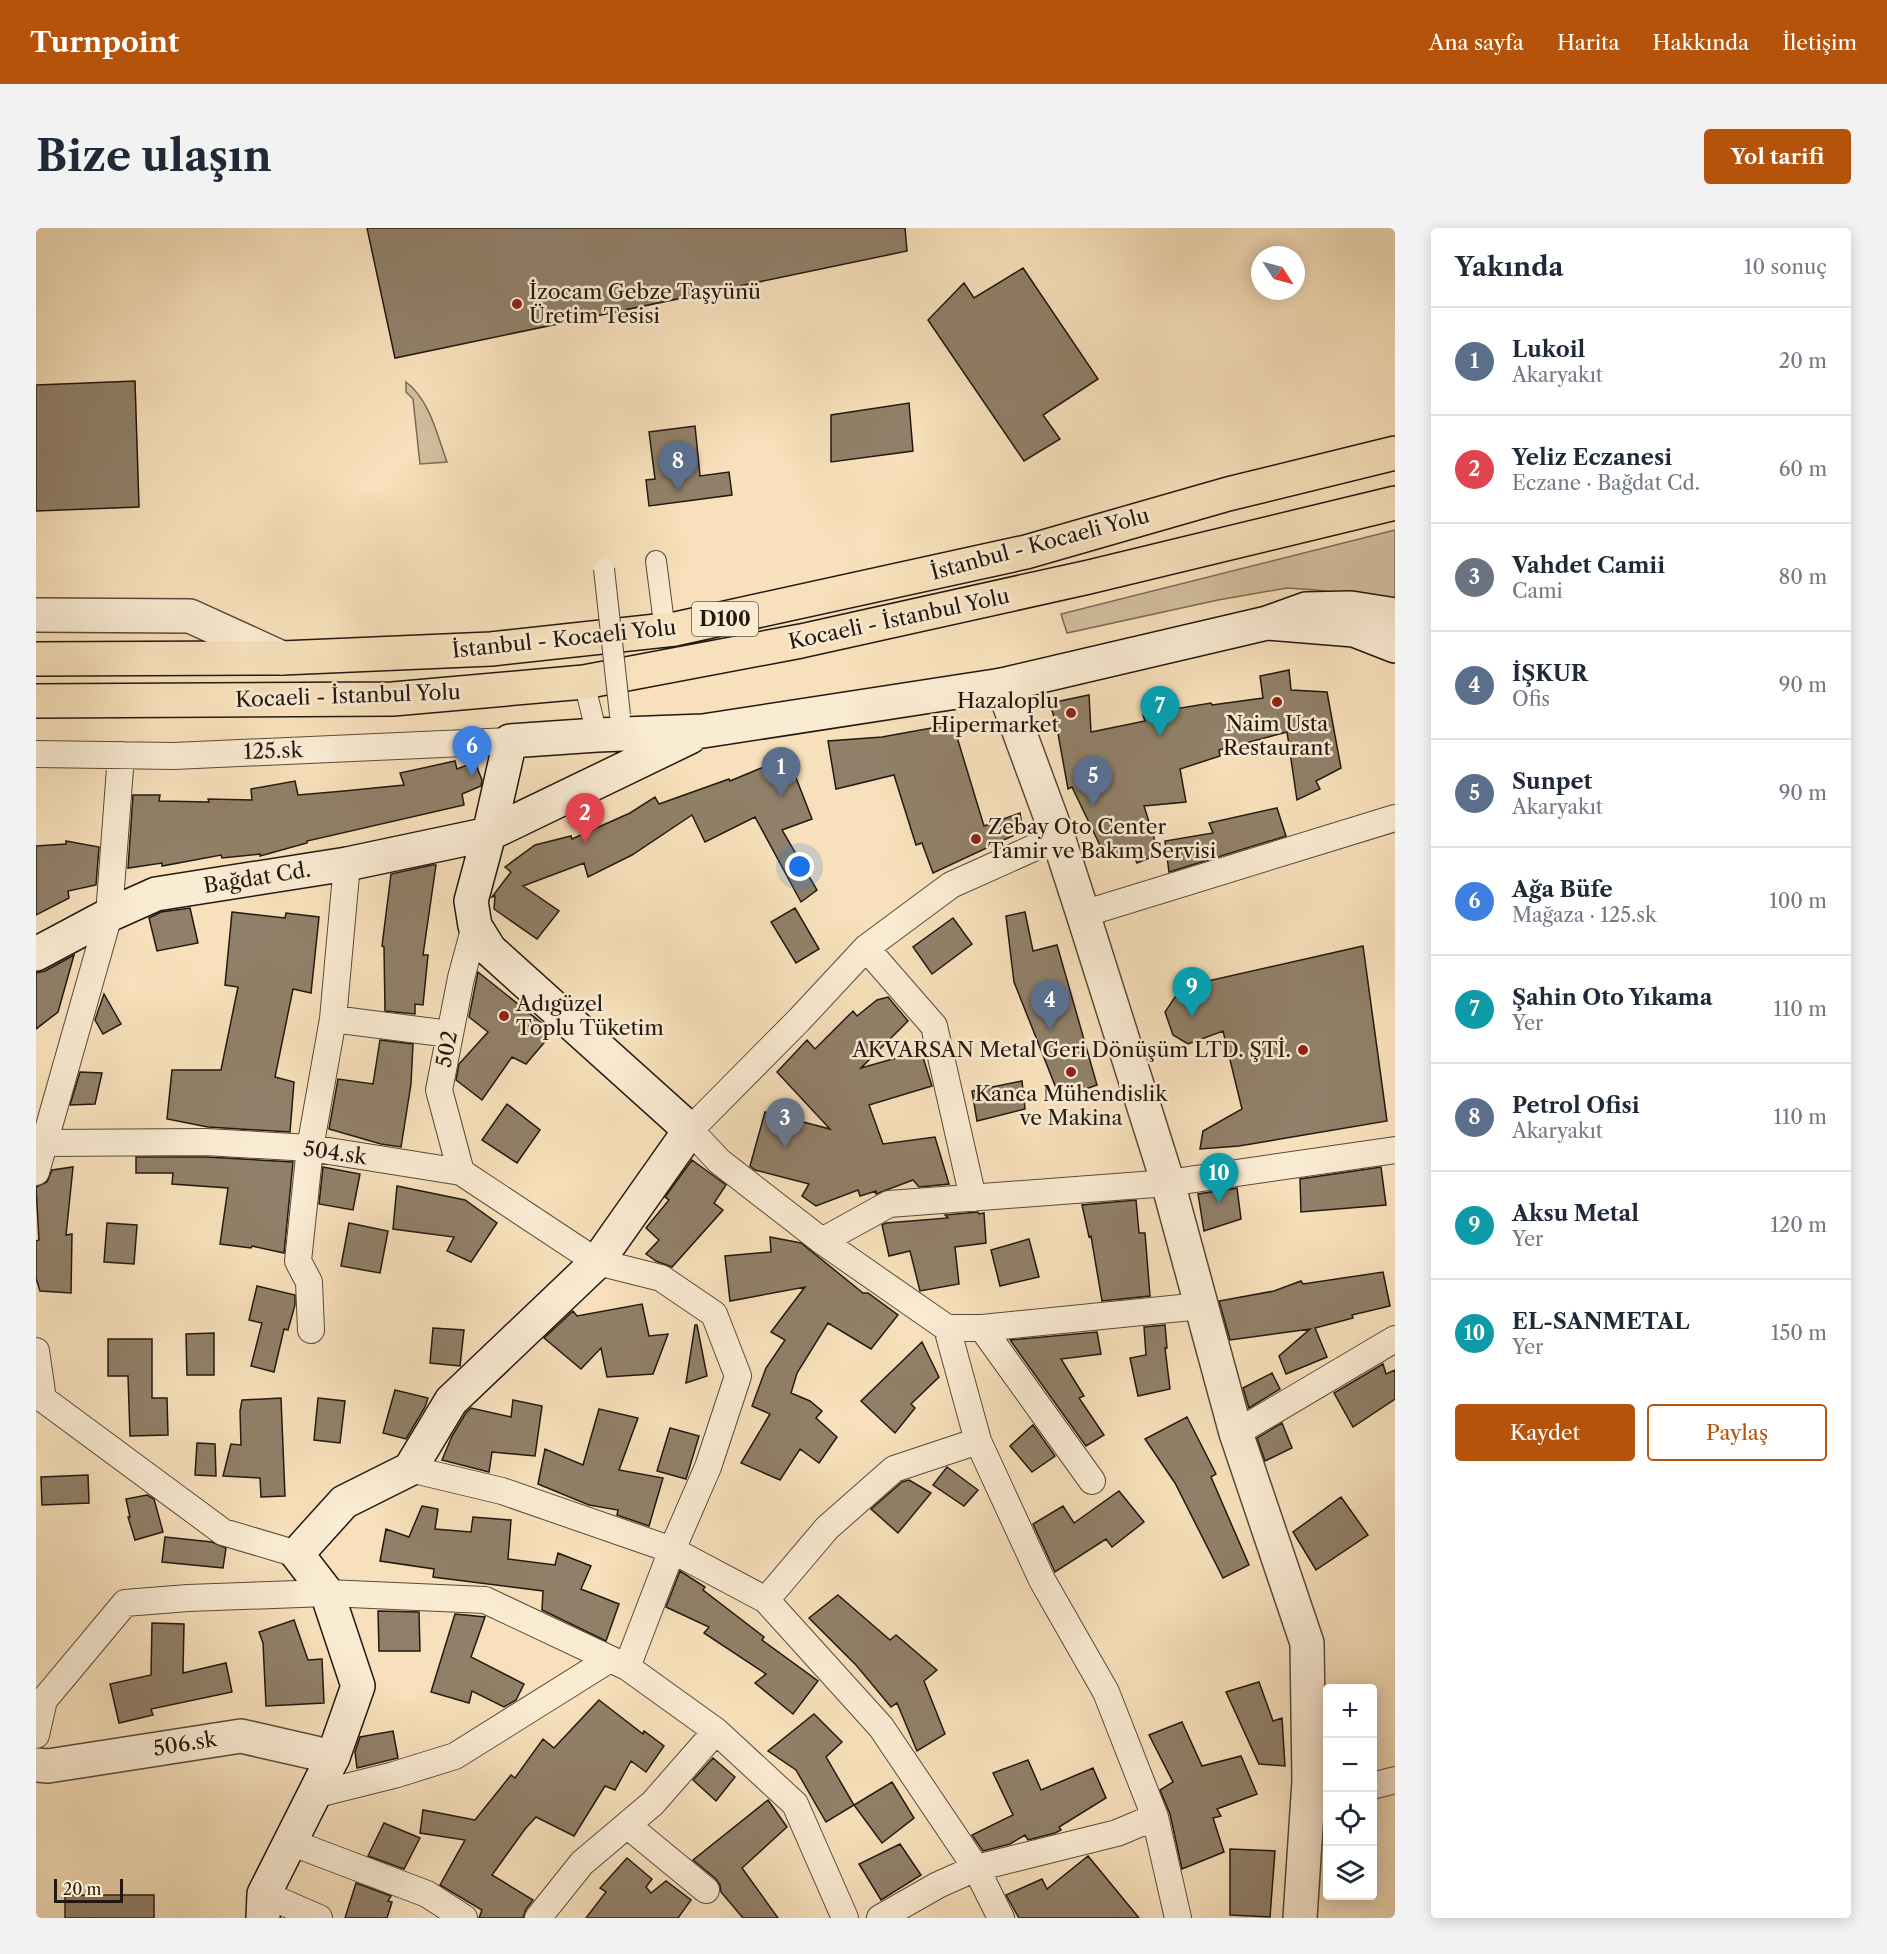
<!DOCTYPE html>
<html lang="tr">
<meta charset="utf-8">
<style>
:root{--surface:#fff;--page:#f2f2f3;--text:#1f2937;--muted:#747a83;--line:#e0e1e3;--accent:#b45309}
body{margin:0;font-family:"Libre Caslon Text",serif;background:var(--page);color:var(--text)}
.controls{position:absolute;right:18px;bottom:18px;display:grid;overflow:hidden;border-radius:6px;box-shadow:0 3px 15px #0003}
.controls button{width:54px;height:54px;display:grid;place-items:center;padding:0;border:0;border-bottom:2px solid var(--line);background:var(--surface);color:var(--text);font:30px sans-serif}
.compass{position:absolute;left:1215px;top:18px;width:54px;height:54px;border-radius:50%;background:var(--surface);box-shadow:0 3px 15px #0003;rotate:126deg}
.scale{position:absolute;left:18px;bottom:15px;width:69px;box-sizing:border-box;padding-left:6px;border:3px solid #231810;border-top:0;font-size:16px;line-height:21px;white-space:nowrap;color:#231810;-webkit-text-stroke:4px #faebd3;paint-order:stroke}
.you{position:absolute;left:764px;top:639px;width:21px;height:21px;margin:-15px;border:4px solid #fff;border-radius:50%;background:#1a73e8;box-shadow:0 0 0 9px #1a73e833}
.badge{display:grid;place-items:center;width:39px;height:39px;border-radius:50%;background:var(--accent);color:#fff;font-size:20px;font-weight:700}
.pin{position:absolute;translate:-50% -50px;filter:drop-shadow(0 2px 3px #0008)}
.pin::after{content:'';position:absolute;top:32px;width:21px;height:18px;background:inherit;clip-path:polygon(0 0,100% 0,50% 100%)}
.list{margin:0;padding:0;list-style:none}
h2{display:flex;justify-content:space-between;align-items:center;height:78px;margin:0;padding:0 24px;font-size:26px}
h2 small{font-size:20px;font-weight:400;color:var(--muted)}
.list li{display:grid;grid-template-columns:39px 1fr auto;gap:18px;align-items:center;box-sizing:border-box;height:108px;padding:0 24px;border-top:2px solid var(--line)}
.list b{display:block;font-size:22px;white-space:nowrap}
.list p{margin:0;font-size:20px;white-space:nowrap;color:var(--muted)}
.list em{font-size:20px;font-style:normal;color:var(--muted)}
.actions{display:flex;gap:12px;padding:18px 24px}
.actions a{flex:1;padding:14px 0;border:2px solid var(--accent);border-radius:6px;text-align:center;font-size:21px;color:var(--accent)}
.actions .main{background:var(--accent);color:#fff}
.icon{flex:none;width:33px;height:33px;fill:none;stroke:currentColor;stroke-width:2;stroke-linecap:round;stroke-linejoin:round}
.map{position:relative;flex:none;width:1359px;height:1690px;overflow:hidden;border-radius:6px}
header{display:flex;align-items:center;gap:36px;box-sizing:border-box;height:84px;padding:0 30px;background:var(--accent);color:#fff}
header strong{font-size:28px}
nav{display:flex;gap:33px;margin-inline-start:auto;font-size:21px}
.intro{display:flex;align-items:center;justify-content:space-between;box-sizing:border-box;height:144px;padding:0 36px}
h1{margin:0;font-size:42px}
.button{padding:15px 27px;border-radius:6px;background:var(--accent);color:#fff;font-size:21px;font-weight:700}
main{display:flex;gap:36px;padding:0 36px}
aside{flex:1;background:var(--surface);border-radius:6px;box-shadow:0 3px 15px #0003}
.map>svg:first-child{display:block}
.green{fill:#d3be9e;stroke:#7b6b57;stroke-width:1.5}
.building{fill:#918069;stroke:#231810;stroke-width:1.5}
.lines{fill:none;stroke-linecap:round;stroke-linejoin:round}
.pedestrian-casing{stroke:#584a3b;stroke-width:22}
.minor-casing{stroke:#584a3b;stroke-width:28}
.tertiary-casing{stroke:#584a3b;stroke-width:36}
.secondary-casing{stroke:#231810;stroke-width:36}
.trunk-casing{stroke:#231810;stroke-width:36}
.pedestrian{stroke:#faebd3;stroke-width:20}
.minor{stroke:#faebd3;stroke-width:26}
.tertiary{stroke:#faebd3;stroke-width:33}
.secondary{stroke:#faebd3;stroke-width:33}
.trunk{stroke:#f7e0bb;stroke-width:33}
.pedestrian-bridge-casing{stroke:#584a3b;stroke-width:22;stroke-linecap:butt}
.pedestrian-bridge{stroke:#faebd3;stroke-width:20}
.poi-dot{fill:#8f2418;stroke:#faebd3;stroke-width:2}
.labels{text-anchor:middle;stroke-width:5;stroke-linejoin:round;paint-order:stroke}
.shield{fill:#faebd3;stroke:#64574a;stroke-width:1.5}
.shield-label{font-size:20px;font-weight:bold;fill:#231810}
.poi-label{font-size:21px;fill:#231810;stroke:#faebd3;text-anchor:start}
.street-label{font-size:21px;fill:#231810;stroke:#faebd3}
</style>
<header>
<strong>Turnpoint</strong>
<nav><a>Ana sayfa</a><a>Harita</a><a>Hakkında</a><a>İletişim</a></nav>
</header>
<div class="intro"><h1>Bize ulaşın</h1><a class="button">Yol tarifi</a></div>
<main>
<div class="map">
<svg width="1359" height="1690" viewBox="0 0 1359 1690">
<rect width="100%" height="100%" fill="#f7e0bb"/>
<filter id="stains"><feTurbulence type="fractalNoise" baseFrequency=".00333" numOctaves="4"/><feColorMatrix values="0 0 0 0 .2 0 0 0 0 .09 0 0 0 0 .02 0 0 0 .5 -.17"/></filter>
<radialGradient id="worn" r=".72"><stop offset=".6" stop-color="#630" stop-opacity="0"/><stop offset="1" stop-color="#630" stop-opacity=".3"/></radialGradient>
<path class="green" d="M370,154c24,18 31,53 41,80l-27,2 -7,-65 -7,-7z
M1359,302v71l-79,-11 -29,-2 -69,12 -151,33 -6,-19z"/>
<path class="building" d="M331,0h538l2,23 -512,107z
M987,40l75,111 -55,36 17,24 -36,22 -96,-141 36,-37 10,15z
M99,153l4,126 -103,4v-126z
M873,175l4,48 -82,11v-47z
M659,198l5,50 29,-4 3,23 -83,11 -3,-26 9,-1 -6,-47z
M1253,442l2,20 36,2 14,76 -25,13 4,8 -23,11 -10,-68 -68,18 1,6 -40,13 6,33 -42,4 15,48 -22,9 -5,-11 -26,6 -34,-71 -4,2 -11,-61 -7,-25 39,-8 2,37 54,-11 -2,-6 32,-3 -1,-3 37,-6 1,2 51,-7 -3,-22z
M917,496l31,102 36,-13 3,18 -90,42 -11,-30 -6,2 -22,-70 -58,14 -8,-48 54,-4z
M752,529l24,62 -30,11 35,60 -16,12 -46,-85 -50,25 -13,-27 -60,40 -44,22 -4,-14 -61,23 36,25 -22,28 -43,-30 1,-13 -3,1 19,-25 -6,-5 30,-22 36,-9 1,3 58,-26 25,-16 4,7 70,-25 1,2z
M419,533l2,8 18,-7 7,18 -1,6 -19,8 2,11 -157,36v2l-47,13v-2l-38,4 -1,-3 -59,11v-3l-34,5 5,-73h27l-1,6 50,1 -1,-3 44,1 -1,-11 44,-8 3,14 46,-4 60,-6 -4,-12z
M1241,580l9,28 -117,36 -4,-31 48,-8 -4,-10z
M30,613l33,6 -3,38 -28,6 1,7 -33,17v-69l30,-2z
M396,637h4l-13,90h5l-5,50 -8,-1v10l-30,-3 -1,-64 -2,-1 9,-72z
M154,680l8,35 -41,8 -8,-33 12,-6z
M759,680l24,41 -23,14 -25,-41z
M196,684l53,6 1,-5 33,4 -8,76 -18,-4 -18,88 19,5 -4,50 -82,-5 -41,-8 5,-49h49l17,-83 -13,-2z
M989,684l8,39 24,-6 40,140 -37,13 -46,-116 -8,-66z
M917,690l19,26 -40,30 -19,-27z
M1327,718l24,175 -148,25 -39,3 3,-18 39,-22 -19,-78 -35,13 -15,-9 -8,-23 12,-18 9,-8z
M38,727l-16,57 -22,17v-56l9,-2z
M442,744l75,60 -27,32 -14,-7 -30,43 -26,-20 3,-16 29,-32 -19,-15z
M68,766l17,30 -18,10 -8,-14z
M852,769l20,24 -47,47 60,-17 11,35 -63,19 14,39 52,-7 14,47 -30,3 -6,-7 -37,14v-3l-16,5 -2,-6 -42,16 -14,-10 7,-12 -54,-14 -5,-4 15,-54 65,17 -53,-57 30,-32 8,9 38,-38 4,5 20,-16z
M344,812l33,4 -2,40 -10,63 -20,-3 -52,-15 9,-50 35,5z
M44,844l22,1 -7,31 -25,1z
M986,853l3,28 -48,12 -5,-30z
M471,876l33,26 -23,33 -35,-23z
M100,929h70l87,5 -9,91 -32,-7 -1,2 -31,-4 8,-56 -56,-4 1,-11h-37z
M656,932l34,25 -12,18 9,7 -51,57 -16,-6 -10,-7 13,-14 -13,-12 23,-28 -4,-3z
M37,939l-7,68 6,-1 -1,59 -31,-2 -4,-13v-37l3,-1 -3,-53 11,-5 5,-12z
M287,939l37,7 -7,36 -34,-6z
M1345,939l5,38 -85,7 -1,-33z
M361,958l68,14 32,23 -26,39 -24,-11 7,-14 -61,-8z
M1201,960l4,31 -37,12 -6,-37z
M1100,972l3,33h6l5,63 -48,5 -11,-65 -2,1 -7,-32z
M942,984l1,2 5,-1 2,30 -31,4 4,37 -39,7 -10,-40 -21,5 -7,-31 4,-2 62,-5 -3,-3z
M71,995l30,2 -3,39 -30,-2z
M313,995l39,8 -8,42 -39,-7z
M734,1009l31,6 62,50h5l30,22 -27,34 -43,-26 -31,50 -6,20 19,8 12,10 -6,7 21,19 -18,26 -19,-14 -20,31 -39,-17 29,-49 -18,-8 14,-38 19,-28 -14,-8 34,-45 -75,14 -5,-45 46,-4z
M993,1011l10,38 -39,9 -9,-36z
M1347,1044l7,34 -38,9 1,3 -38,10 12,29 -41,17 -7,-18 31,-27 -80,11 -11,-39 55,-10 27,-10 2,3z
M221,1058l38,9v10l-7,25 -4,-1 -10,43 -23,-6 11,-43 -13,-3z
M606,1076l7,32 19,-2 -15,40 -46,3 -6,-29 -20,21 -37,-31 29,-27 4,5z
M659,1097h2l10,51 -21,7z
M1129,1097l2,23h-2l5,41 -32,7 -8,-38 16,-3 -2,-28z
M397,1100l31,2 -4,36 -30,-3z
M1061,1104l4,22 -40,5 23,37 -5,2 25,37 -18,11 -76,-106z
M178,1105v42h-27l-1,-41z
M72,1111h44v59h15l1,37 -38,1 -2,-60h-20z
M886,1114l17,35 -28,27 4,4 -20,25 -34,-32z
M1347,1136l3,10 9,-4v29l-42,28 -19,-34z
M1236,1145l8,16 -31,19 -6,-20z
M359,1162l33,8 -3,9 -19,32 -23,-6z
M245,1170l4,98 -24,1 -1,-19 -37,-2 8,-32 10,1 -1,-34 2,-11z
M282,1170l27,3 -5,42 -26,-3z
M477,1172l29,6 -7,50 -43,-4 -3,20 -47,-12 10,-24 14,-23 5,-5 40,9z
M563,1181l39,9 -19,52 44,8 -14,48 -32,-11 1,-5 -29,-5 -51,-21 7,-35 38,16z
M1151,1189l29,57 -5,3 38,88 -26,13 -48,-95 -30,-44z
M1246,1195l10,25 -27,13 -8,-23z
M997,1197l22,31 -23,16 -22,-26z
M634,1200l29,8 -13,43 -29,-8z
M161,1215l18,1 1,32 -21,-1z
M911,1239l31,23 -14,16 -31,-21z
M52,1247l1,28 -47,2 -1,-28z
M873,1252l22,13 -33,40 -27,-24 31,-27z
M1083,1263l25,31 -32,25 -6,-8 -51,33 -22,-48 30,-18 11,17z
M111,1267l7,4 9,33 -28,8 -7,-23h2l-4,-18z
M1305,1269l27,38 -52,35 -23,-38z
M386,1278l16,3 -3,20 36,3 2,-15 38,3 -3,39 47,6 3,-12 33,13 -10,23 38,15 -13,37 -64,-31 1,-19 -110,-14 1,-8 -54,-8 6,-32 23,8z
M129,1309l47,5 14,6 -3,20 -61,-6z
M644,1343l25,16 -2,3 61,47 -2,3 56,41 -25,33 -38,-31 11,-9 -62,-41 5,-6 -43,-20z
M802,1367l52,45 6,-5 41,35 -13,11 21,53 -28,17 -20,-48 -6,4 -35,-42 -47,-47z
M342,1383l41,1 1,39h-41z
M419,1386l30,3 -14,40 53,27 -8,16 -12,7 -32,-16 -3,12 -38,-11z
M258,1392l14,40 14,-1 2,44 -58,3 -3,-63 -4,-11z
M116,1395l32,1 -1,49 43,-10 6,29 -81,17 2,6 -34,8 -9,-39 41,-9z
M1223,1454l14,39 9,-3 3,48 -26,-2 -33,-72z
M563,1472l44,34 1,-3 20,15 -18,26 -15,-11 -16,29 -10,-4 -31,50 -38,-19 -11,12 -33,46 41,25 -7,9 -3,9h-44l3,-8 -42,-25 25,-45 -45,-7 3,-23 52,10 36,-45 4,3 28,-39 11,9z
M778,1486l28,28 -16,15 28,48 -28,17 -30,-52 -28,-19z
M1146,1494l20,44 39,-10 16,38 -40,15 4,7 -8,2 11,34 -42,17 -12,-55 -10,-24 13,-8 -24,-47z
M357,1503l5,27 -41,10 -2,-16 5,-15z
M677,1530l22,19 -19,24 -23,-21z
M992,1532l13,30 52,-22 13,30 -47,29 2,3 -6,3 -27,7 -3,-5 -15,9 -27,7 -11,-16 41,-20 -20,-42z
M856,1554l22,36 -32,25 -28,-38z
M732,1572l19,27 -45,41 36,50h-35l-22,-26 -1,-7 -4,-6 -23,-19z
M348,1595l36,15 -16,31 -36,-13z
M864,1616l21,31 -40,25 -22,-36z
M1194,1621l45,2 -5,66 -40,-2z
M1052,1628l51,62h-120l-13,-23 36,-16 5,10z
M591,1630l25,21 -6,8 5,6 15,-12 25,19 -13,18h-92l20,-26 -6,-4z
M320,1655l35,13 -3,5 4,1 -5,16h-42z
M29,1667h89v23h-89z"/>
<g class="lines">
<defs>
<path id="pedestrian" d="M620,333l9,70
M548,454l13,53"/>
<path id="minor" d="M0,526l138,2 336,-15
M1022,609l-107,48 -85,63 -67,72 -109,110 29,31 103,80 125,87 31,113 64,139 64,112 49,125 23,101
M1047,686l312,-96
M830,720l68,78 39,172
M297,791l117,15
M9,915l161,-1 104,6 151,24 136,90 64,16 53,36 24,62 -30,91 -36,83 -45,117
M0,944l73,-257 12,-160
M425,944l-22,-82 22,-112 14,-52
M786,1013l67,-37 279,-21 227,-33
M911,1100h35l219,-22
M946,1100l110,153
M275,1102l-2,-48 -11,-21 12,-113 23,-129 14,-155
M0,1123l7,48
M0,1169l7,2 180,133 74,22
M1200,1205l159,-94
M374,1241l92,22 170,59 94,50 115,127 95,141 25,50
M730,1372l61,-72 67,-59 84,-28
M0,1507l8,-35 81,-97 63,-5 139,-5 158,7 142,67 89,64 79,73 50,114
M1336,1558l23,-6
M278,1567l80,-20 61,-19 155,-97
M591,1597l79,65
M254,1614l137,52 37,24
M228,1666l55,24
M502,1690l44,-55 71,-60 63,-72
M844,1690l58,-33 38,-17 141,-35 38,-16"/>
<path id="tertiary" d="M0,387l154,1 92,42
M966,457l56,152 25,77 85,269 68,250 71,210 2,138 -9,137
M0,1537l12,1 193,-30 92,21"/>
<path id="secondary" d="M1359,387l-44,-7 -45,1 -39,14 87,7 41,16
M0,726l73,-39 47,-21 191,-30 142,-30 201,-97
M227,1690l1,-24 69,-137 25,-71 -31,-93 -30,-39 47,-52 66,-33 41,-68 146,-139 93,-132 -200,-180 -15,-24 -4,-25 18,-67 21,-93 87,-6 106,-4 299,-46 265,-62"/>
<path id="trunk" d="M0,431l246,-1 209,-9 184,-20 351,-77 202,-58 167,-41
M0,473l357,-2 191,-17 217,-41 288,-64 306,-74"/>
</defs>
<use href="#pedestrian" class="pedestrian-casing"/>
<use href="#minor" class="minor-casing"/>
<use href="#tertiary" class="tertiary-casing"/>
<use href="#secondary" class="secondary-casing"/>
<use href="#trunk" class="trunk-casing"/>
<use href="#pedestrian" class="pedestrian"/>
<use href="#minor" class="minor"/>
<use href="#tertiary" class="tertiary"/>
<use href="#secondary" class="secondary"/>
<use href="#trunk" class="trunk"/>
<defs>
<path id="pedestrian-bridge" d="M568,341l16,146"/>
</defs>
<use href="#pedestrian-bridge" class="pedestrian-bridge-casing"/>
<use href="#pedestrian-bridge" class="pedestrian-bridge"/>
</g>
<g class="poi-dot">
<circle cx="481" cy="76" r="6"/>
<circle cx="1241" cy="474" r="6"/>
<circle cx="1035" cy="485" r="6"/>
<circle cx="940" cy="611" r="6"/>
<circle cx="468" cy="788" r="6"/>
<circle cx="1267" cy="822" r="6"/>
<circle cx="1035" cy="844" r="6"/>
</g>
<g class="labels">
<rect class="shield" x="656" y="374" width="66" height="34" rx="4.5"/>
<g class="shield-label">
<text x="689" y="398">D100</text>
</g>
<g class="poi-label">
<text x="493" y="71">İzocam Gebze Taşyünü<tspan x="493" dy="24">Üretim Tesisi</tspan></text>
<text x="1023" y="480" text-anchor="end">Hazaloplu<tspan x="1023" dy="24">Hipermarket</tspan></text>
<text x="1241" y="503" text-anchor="middle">Naim Usta<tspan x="1241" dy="24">Restaurant</tspan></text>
<text x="952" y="606">Zebay Oto Center<tspan x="952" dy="24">Tamir ve Bakım Servisi</tspan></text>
<text x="480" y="783">Adıgüzel<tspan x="480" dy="24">Toplu Tüketim</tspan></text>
<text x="1255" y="829" text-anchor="end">AKVARSAN Metal Geri Dönüşüm LTD. ŞTİ.</text>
<text x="1035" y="873" text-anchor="middle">Kanca Mühendislik<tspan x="1035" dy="24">ve Makina</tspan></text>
</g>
<g class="street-label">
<text transform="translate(1004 316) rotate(-15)" y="7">İstanbul - Kocaeli Yolu</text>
<text transform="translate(863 391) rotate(-12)" y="7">Kocaeli - İstanbul Yolu</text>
<text transform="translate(528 411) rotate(-6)" y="7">İstanbul - Kocaeli Yolu</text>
<text transform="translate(312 468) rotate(-2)" y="7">Kocaeli - İstanbul Yolu</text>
<text transform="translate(237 523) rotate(-2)" y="7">125.sk</text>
<text transform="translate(221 650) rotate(-9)" y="7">Bağdat Cd.</text>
<text transform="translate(411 821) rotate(-79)" y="7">502</text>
<text transform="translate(299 925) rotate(8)" y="7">504.sk</text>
<text transform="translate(149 1516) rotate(-9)" y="7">506.sk</text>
</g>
</g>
<rect width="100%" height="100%" filter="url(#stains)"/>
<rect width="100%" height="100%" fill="url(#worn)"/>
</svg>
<div class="controls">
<button>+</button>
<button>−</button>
<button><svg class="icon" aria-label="locate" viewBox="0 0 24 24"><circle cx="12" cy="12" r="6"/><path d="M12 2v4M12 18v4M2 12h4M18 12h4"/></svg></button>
<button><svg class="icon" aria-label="layers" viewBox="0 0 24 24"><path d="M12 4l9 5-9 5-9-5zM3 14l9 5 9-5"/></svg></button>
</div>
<svg class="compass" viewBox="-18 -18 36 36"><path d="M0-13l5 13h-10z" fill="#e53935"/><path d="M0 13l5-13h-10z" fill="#747a83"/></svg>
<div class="scale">20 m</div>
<div class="you"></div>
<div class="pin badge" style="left:745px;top:569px;background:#5c6f8a">1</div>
<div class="pin badge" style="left:549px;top:615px;background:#e0444e">2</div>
<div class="pin badge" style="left:749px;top:920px;background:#6b7280">3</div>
<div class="pin badge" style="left:1014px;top:802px;background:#5c6f8a">4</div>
<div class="pin badge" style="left:1057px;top:578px;background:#5c6f8a">5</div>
<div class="pin badge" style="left:436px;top:548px;background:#3f7fe0">6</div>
<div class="pin badge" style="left:1124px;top:508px;background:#0f9aa8">7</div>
<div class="pin badge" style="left:642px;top:263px;background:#5c6f8a">8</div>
<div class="pin badge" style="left:1156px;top:789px;background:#0f9aa8">9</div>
<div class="pin badge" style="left:1183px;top:975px;background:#0f9aa8">10</div>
</div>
<aside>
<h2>Yakında<small>10 sonuç</small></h2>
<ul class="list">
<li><span class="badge" style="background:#5c6f8a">1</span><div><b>Lukoil</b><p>Akaryakıt</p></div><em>20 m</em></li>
<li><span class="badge" style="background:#e0444e">2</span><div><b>Yeliz Eczanesi</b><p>Eczane · Bağdat Cd.</p></div><em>60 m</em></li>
<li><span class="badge" style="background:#6b7280">3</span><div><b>Vahdet Camii</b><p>Cami</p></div><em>80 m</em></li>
<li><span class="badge" style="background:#5c6f8a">4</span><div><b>İŞKUR</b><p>Ofis</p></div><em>90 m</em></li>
<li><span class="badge" style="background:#5c6f8a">5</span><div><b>Sunpet</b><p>Akaryakıt</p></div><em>90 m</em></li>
<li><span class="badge" style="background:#3f7fe0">6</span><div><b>Ağa Büfe</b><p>Mağaza · 125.sk</p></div><em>100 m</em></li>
<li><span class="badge" style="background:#0f9aa8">7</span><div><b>Şahin Oto Yıkama</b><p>Yer</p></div><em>110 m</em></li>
<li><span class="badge" style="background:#5c6f8a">8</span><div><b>Petrol Ofisi</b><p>Akaryakıt</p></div><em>110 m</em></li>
<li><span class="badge" style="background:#0f9aa8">9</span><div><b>Aksu Metal</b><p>Yer</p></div><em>120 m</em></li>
<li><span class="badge" style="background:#0f9aa8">10</span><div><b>EL-SANMETAL</b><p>Yer</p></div><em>150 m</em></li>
</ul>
<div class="actions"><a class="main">Kaydet</a><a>Paylaş</a></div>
</aside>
</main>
